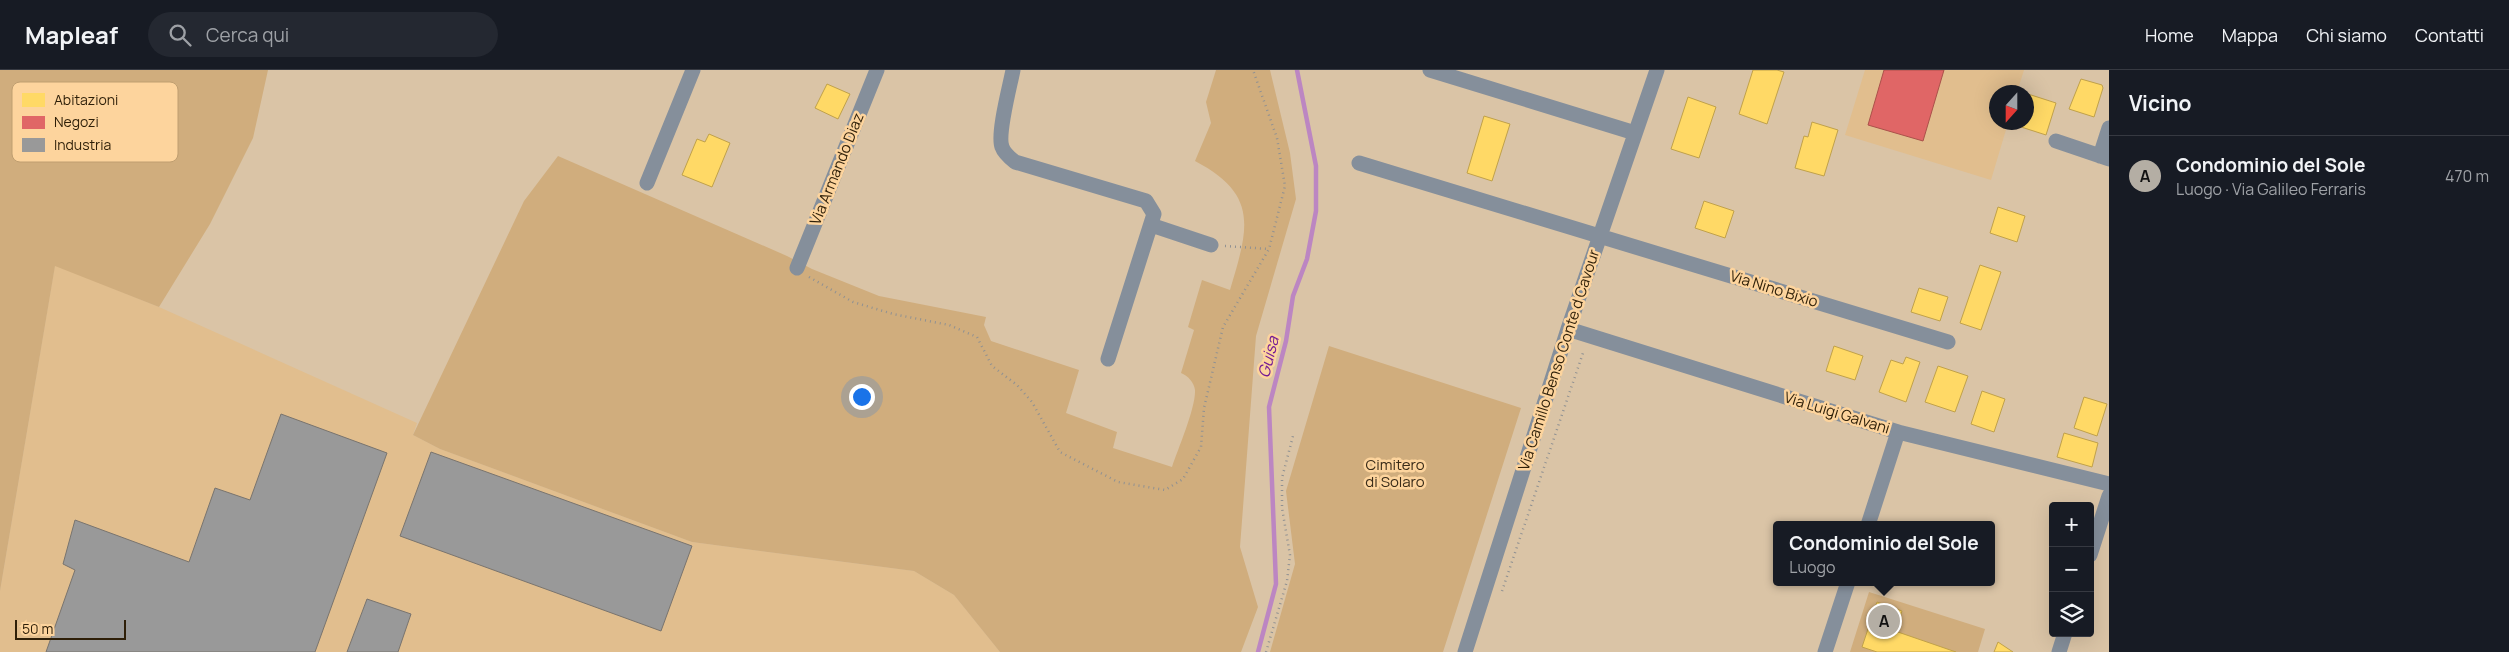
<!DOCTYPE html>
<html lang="it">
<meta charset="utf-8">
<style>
:root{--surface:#171b24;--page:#242831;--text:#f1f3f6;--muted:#9ea1a6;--line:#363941;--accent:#b4aea4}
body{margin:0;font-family:Manrope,sans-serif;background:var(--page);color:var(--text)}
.controls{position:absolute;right:15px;bottom:15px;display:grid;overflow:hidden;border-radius:5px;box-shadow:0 5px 20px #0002}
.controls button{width:45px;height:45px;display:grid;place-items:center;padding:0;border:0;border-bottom:1px solid var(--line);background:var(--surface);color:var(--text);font:25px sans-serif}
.compass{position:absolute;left:1989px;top:15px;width:45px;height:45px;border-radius:50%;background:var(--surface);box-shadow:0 5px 20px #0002;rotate:201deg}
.scale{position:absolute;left:15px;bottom:12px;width:111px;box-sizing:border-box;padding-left:5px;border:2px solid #2e1f08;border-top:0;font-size:14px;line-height:18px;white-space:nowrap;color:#2e1f08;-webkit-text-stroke:4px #fdd49d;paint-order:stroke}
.you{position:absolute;left:861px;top:326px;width:18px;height:18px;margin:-12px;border:4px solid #fff;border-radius:50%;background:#1a73e8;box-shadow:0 0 0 8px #1a73e833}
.badge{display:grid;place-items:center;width:32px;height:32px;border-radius:50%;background:var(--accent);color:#111;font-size:16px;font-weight:700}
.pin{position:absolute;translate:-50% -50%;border:2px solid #fff;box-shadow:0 1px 5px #0006}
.popup{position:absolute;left:1773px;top:451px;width:222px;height:65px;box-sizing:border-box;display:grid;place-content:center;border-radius:5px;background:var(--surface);filter:drop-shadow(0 1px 4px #0005);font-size:16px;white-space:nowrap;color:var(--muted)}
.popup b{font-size:19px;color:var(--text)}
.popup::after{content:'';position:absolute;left:50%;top:100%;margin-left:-10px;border:10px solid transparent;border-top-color:var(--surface)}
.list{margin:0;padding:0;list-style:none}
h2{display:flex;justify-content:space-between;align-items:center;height:65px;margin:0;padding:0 20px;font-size:21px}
h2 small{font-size:16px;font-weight:400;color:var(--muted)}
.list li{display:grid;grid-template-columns:32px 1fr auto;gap:15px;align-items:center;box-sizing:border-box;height:80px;padding:0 20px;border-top:1px solid var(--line)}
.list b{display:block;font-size:19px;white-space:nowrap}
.list p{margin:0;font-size:16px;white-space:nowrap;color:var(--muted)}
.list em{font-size:16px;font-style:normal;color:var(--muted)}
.icon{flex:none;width:28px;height:28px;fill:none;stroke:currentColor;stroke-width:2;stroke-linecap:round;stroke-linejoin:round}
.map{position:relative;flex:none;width:2109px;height:582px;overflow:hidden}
header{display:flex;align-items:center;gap:30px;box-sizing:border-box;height:70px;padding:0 25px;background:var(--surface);border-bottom:1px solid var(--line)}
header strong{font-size:24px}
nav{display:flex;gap:28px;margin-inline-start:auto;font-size:18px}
.search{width:350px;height:45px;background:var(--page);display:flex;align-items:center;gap:12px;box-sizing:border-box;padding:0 18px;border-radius:28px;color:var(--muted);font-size:19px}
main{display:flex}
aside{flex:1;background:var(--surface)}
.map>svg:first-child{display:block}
.built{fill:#e1be8e}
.green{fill:#d0ad7d}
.homes{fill:#ffd966;stroke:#c0a14a}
.shops{fill:#e06666;stroke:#ab514a}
.industry{fill:#999;stroke:#79746e}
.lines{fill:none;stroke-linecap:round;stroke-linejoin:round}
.stream{stroke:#bc86c2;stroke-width:4.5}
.path{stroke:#909192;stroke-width:2.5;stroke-dasharray:1 4;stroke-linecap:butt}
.minor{stroke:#858f9b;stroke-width:15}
.labels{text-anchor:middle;stroke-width:5;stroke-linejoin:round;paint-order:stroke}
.street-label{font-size:15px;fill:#2e1f08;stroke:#fdd49d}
.park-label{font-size:15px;fill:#392b18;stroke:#fdd49d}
.water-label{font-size:16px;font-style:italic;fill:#741c94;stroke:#fdd49d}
.key{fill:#fdd49d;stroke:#bf9e70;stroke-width:1}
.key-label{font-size:14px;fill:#2e1f08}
</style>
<header>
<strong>Mapleaf</strong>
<div class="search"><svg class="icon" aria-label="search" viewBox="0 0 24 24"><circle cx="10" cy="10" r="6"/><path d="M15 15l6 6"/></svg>Cerca qui</div>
<nav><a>Home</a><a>Mappa</a><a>Chi siamo</a><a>Contatti</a></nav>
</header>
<main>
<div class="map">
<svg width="2109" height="582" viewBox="0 0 2109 582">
<rect width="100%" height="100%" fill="#dac4a6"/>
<path class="built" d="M1865,0h159l-7,22h-21v30l12,1 -17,57 -146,-45z
M55,195l104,42 258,116 -4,12 27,14 252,93 222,29 40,24 46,57h-1000v-61z"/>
<path class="green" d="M0,0h268l-15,68 -43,86 -51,83 -104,-41 -55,325z
M1216,0h54l20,83 6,46 -40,137 -16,211 18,60 -17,45h-241l-46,-57 -40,-24 -222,-29 -252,-93 -27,-14 111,-234 34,-45 229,100 25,13 67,27 107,21 -2,8 7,16 88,29 -13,43 51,19 -4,16 59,19c6,-18 24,-60 23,-77 -1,-8 -7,-14 -14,-17l13,-43 -6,-3 14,-47 28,10c18,-61 30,-95 -35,-129l16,-38 -5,-21z
M1329,276l192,62 -78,244h-173l25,-88 -9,-73z
M1869,522l116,37 -7,23h-128z"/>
<path class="homes" d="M1753,0h24l7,2 -17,52 -28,-10z
M2081,9l21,6 1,3 -9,29 -25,-8z
M827,14l23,10 -12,25 -23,-11z
M2028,24l28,9 -10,32 -28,-9 1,-4h7z
M1688,27l28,10 -17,51 -28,-9z
M1484,46l26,8 -18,57 -25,-8z
M1812,52l26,8 -14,46 -29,-8 9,-32 4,1z
M709,64l21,9 -18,44 -30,-12 15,-36 8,3z
M1704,131l30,10 -9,27 -30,-10z
M1998,137l27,9 -8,26 -27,-9z
M1980,195l21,7 -20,58 -21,-7z
M1919,218l29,9 -8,24 -29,-9z
M1834,276l29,10 -8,24 -29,-9z
M1906,287l14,5 -14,40 -27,-10 12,-32 12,4z
M1938,296l30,10 -13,36 -30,-10z
M1982,321l23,8 -11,33 -23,-8z
M2084,327l23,7 -10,32 -23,-8z
M2064,363l34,10 -6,24 -35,-10z
M1877,532l25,9 -7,20 61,21h-79l-15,-5z
M1998,572l15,10h-19z"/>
<path class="shops" d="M1884,0h60l-21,71 -55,-16z"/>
<path class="industry" d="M281,344l106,39 -72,199h-269l29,-82 -12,-6 12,-44 114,42 26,-74 35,12z
M431,382l261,94 -31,85 -261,-95z
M367,529l44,15 -13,38h-51z"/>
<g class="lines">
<path class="stream" d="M1258,582l18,-68 -7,-177 17,-66 7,-45 14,-37 9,-48v-45l-19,-96"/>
<path class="path" d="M1225,176l44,3
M809,207l44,25 40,12 56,11 28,12 15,29 25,19 15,17 28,50 58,30 47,8 18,-11 18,-32 3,-39 19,-81 46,-78 16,-63 -8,-48 -24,-68
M1502,521l82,-241
M1266,582l21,-71 3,-26 -8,-47v-30l11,-42"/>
<path class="minor" d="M1013,0c-3,16 -16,64 -11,77 2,6 8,11 13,15l131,39 8,13 -46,145
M1430,0l205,63
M2056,71l53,18
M2100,86l9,-28
M1359,93l589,179
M647,113l46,-113
M1151,155l60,20
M797,198l80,-198
M1568,259l330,103 211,52
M1868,455l30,-93
M2090,485l19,-59
M1465,582l103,-323 89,-259
M1825,582l23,-70
M2059,582l6,-19"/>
</g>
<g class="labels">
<g class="street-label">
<text transform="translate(837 99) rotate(-68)" y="5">Via Armando Diaz</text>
<text transform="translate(1774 219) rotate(17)" y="5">Via Nino Bixio</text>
<text transform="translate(1559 290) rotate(-72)" y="5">Via Camillo Benso Conte d Cavour</text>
<text transform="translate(1837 343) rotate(17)" y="5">Via Luigi Galvani</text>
</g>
<g class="park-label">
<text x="1395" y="400">Cimitero<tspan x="1395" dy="17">di Solaro</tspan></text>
</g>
<g class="water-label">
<text transform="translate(1268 287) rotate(-76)" y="6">Guisa</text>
</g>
</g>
<rect x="12" y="12" width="166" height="80" rx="8" class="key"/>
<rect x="22" y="23" width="23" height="14" fill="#ffd966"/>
<rect x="22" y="46" width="23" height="13" fill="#e06666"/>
<rect x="22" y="68" width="23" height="14" fill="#999"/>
<g class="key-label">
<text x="54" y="35">Abitazioni</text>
<text x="54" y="57">Negozi</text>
<text x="54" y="80">Industria</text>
</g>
</svg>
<div class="controls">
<button>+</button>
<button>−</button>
<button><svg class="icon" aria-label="layers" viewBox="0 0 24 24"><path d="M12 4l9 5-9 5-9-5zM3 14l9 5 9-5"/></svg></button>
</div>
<svg class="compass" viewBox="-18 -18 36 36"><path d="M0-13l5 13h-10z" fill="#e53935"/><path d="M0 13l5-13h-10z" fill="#9ea1a6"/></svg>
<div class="scale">50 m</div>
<div class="you"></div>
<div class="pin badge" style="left:1884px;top:551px">A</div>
<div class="popup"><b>Condominio del Sole</b>Luogo</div>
</div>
<aside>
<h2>Vicino<small></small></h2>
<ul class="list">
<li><span class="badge">A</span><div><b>Condominio del Sole</b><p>Luogo · Via Galileo Ferraris</p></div><em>470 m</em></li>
</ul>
</aside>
</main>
